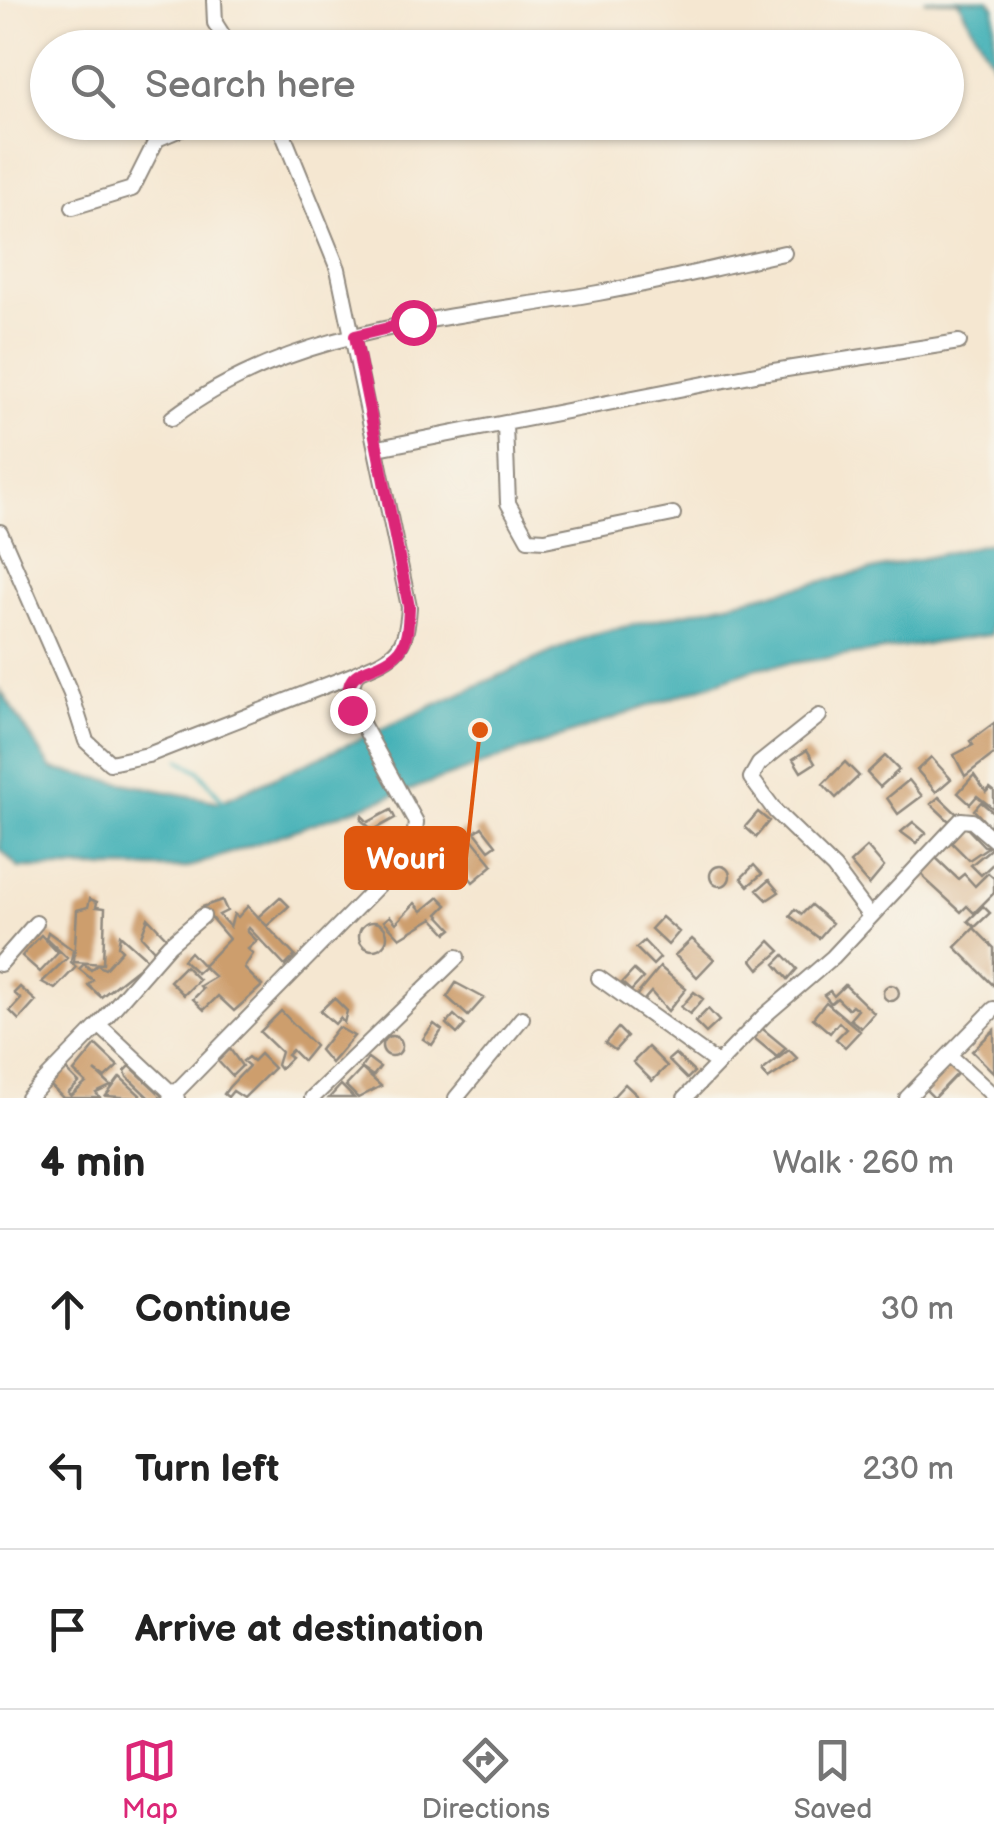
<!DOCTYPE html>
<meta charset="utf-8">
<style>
:root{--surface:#fff;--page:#f2f2f2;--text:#222;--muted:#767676;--line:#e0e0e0;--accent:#db2777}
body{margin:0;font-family:"Balsamiq Sans",sans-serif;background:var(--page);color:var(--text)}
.stop{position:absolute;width:30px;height:30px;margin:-22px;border:8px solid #db2777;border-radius:50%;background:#fff}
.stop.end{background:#db2777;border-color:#fff;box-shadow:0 2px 10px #0008}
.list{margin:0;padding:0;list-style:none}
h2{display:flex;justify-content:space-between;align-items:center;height:130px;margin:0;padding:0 40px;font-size:42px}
h2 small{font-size:32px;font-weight:400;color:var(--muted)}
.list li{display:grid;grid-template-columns:65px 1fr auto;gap:30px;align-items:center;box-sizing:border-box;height:160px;padding:0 40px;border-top:2px solid var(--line)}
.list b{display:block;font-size:38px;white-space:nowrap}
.list em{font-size:32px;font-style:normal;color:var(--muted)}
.icon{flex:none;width:55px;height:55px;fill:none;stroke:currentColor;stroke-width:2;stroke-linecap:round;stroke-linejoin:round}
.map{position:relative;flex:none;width:994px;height:1098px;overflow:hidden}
.search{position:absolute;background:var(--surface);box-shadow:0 2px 8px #0004;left:30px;right:30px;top:30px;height:110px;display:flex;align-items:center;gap:25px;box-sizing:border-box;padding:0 35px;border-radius:55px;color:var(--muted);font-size:38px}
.sheet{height:610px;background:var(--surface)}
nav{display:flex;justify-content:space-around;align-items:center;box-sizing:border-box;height:140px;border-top:2px solid var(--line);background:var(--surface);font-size:28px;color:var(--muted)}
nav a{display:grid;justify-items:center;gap:5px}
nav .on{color:var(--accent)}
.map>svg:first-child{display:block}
.water{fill:#3eafb5;stroke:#346d70;stroke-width:2.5}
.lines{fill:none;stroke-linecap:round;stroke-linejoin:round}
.stream{stroke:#3eafb5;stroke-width:4}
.building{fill:#cd9e6d}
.street-casing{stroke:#90897e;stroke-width:18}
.street{stroke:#fff;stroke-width:14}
.route{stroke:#db2777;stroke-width:12}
.leader{fill:none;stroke:#df570e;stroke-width:4}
.callout-dot{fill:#df570e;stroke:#f7f3e8;stroke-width:4}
.callout{fill:#df570e;stroke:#df570e;stroke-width:4}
.callout-label{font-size:30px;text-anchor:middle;font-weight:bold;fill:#fff}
</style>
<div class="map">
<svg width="994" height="1098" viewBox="0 0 994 1098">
<rect width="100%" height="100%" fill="#f7f3e8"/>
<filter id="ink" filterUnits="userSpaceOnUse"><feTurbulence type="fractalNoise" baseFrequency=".01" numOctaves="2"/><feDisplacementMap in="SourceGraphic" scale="20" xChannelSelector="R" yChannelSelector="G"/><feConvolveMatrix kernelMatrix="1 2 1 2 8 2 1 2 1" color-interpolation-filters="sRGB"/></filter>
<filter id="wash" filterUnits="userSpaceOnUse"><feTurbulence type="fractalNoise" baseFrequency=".0048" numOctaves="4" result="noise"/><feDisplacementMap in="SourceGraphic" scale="40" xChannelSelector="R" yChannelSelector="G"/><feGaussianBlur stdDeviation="2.25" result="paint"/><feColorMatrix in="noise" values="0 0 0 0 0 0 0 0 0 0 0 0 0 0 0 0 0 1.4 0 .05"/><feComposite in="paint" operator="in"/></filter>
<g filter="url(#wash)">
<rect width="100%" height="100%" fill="#f5e7d1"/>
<path class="water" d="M924,0h65l5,7v59l-36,-65z
M994,542l-3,93 -234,33 -570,200h-168l-19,-19v-159l52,79 168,33 369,-167z"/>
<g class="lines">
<path class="stream" d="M180,760l19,11 26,33"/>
</g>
<g id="blocks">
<path class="building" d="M994,723v31l-29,22 -11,-21 19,-10 -3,-4z
M807,750l8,13 -14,9 -8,-13z
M885,756l14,14 -19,17 -13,-14z
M931,757l20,22 -15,13 -19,-22z
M845,762l14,14 -23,22 -13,-14z
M974,775l12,17 4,-4 4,3v18l-17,-13 -7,8 -12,-11z
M909,780l13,16 -24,18 -11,-16z
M939,797l18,17 -8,7 -18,-17z
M981,802l13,11 -4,14 -16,-17z
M391,810l4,8 -22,12 -12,-10 1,-4 6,6z
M758,812l11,9 -13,16 -11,-10z
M913,822l13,11 -10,10 -15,-11z
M963,824l21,22 7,-1 -22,15 -21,-21z
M482,827l14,18 -7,5 -14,-18z
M464,829l29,36 -20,17 -30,-38z
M994,846v17l-13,12 -10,-10z
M867,847l17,20 -15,18 -19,-22z
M935,857l23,22 6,-5 11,12 13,-13 6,5v15l-20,20 -7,-7 -6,6 -36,-33 -4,-9z
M754,865l8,9 -14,12 -7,-8z
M710 876a10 10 0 1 1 20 0a10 10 0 1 1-20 0Z
M769,880l10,12 -12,8 -10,-10z
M280,897l9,9 -22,20 -9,-9z
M439,897l8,8 -9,9 14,15 -5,4 -14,-15 -33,20 -16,-17 6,-5 6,7 19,-20 7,8z
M90,899l7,3 -1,5 9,1 -2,56 -29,-2 3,-52 11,-3z
M222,900l5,11 -8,4 11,12 4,-13 4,3 10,-11 47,50 -10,10 -36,-38 -2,3 10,10 -9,8 5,5 -9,14 18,18 -28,25 -16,-15 -14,14 -11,-11 10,-10 -3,-3 15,-9 -12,-11 26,-27 -27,-32z
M811,905l21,18 -13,15 -29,-22 5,-7 7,5z
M983,906l7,7 -15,14 -7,-6z
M662,917l17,15 -11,13 -17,-16z
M148,918l18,19 -12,13 -13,-14z
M359 936a14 14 0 1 1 28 0a14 14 0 1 1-28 0Z
M974,928l20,20v38l-39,-39z
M48,932l25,18 -2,12 5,5 -21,22 -13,-7 25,-24 -21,-20z
M41,935l17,18 -18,19 -18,-16z
M120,935l28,25 -47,37 -13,-12 5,-5 -14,-11 5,-5 7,6 6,-5 8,4 17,-19 -4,-4z
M692,939l22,20 -17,18 -22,-22z
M644,941l16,17 -7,7 -17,-17z
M770,941l10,10 -21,18 -7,-9z
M190,952l14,15 -7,6 -14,-13z
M784,955l13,14 -9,10 -13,-15z
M185,966l14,14 -15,15 -14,-14z
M660,967l26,22 -18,22 -17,-19 -8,9 -7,-5z
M634,970l9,8 -12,13 -9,-8z
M456,983l28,15 -16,18 -21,-19z
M883 993a8 8 0 1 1 16 0a8 8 0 1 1-16 0Z
M845,985l29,28 -13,15 -11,-9 8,-9 -6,-5 -4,4 -11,-11 -6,5 -7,-8 6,-4 4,5z
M20,987l16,14 -17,19 -9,-9 11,-12 -7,-6z
M694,992l9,7 -13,15 -9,-7z
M334,998l13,13 -3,12 -4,-5 -5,6 -15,-13z
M826,1002l34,29 -15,16 -9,-8 10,-10 -7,-7 -9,11 -17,-15z
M708,1009l11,12 -13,12 -11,-11z
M281,1011l34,35 -12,15 -11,-11 -5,5 4,3 -11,11 -3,-4 4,-13 -21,-20z
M454,1015l11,10 -8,9 -11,-10z
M434,1024l8,6 -10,15 -9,-6z
M758,1025l28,23 -9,9 -23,-19z
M338,1027l16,9 -23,27 -11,-13z
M618,1028l9,9 -12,13 -10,-7z
M994,1030v43l-22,-22z
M382 1046a10 10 0 1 1 20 0a10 10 0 1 1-20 0Z
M96,1045l22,21 -13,12 -10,-7 16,15 -15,7 4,5h-37l-13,-13 16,-15 13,13 -11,10 3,3 15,-13 -12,-11z
M648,1047l19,19 -15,15 -19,-19z
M230,1049l12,17 -10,10 -14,-15z
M789,1050l9,9 -30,20 -6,-8z
M260,1054l14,14 -30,30 -11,-7 -5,6 -4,-3 5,-7 20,-21 -6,-5 5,-4 5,4z
M675,1054l19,18 -7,7 -19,-19z
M368,1058l12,9 -7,9 -12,-8z
M950,1064l9,8 -25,26 -9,-9z
M130,1066l31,29 -3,3h-9l-22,-21 -2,-6z
M362,1069l19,17 -23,12 -12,-12z
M120,1077l20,18 -3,3 -31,-2z
M625,1084l15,14h-28z
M341,1085l13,13h-25z"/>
</g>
</g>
<g filter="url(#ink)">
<use href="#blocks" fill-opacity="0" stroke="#90897e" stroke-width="2.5"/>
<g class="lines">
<defs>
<path id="street" d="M214,0l1,23 16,25
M73,207l59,-18 25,-50 40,-17
M172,418c121,-92 281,-99 426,-125 62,-11 124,-27 186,-40
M505,425l3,78 20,36 17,1 128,-26
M378,448l383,-75 198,-31
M0,532l71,162 15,47 24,22 38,-8 207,-81
M819,716l-60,48 -8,14 25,34 58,56 35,47
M0,964l36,-41
M599,978l118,85
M949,1055l45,41
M28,1098l71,-73
M170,1098l243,-248 3,-28 -68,-124 8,-25c40,-17 50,-21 53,-66l-71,-338 -60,-147
M177,1098l-78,-73 70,-80 34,-29
M312,1098l145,-141
M456,1098l66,-80
M685,1098l79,-82 69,-59 128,-137 11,1 22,19
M907,1098l87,-89"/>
</defs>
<use href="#street" class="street-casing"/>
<use href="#street" class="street"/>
</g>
</g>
<g class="lines" filter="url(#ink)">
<path class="route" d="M352,710c-15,-46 22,-35 44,-56 13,-11 12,-31 13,-47l-54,-271 58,-14"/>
</g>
<path class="leader" d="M480 730L466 858"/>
<circle class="callout-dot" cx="480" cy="730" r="10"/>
<rect class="callout" x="346" y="828" width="120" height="60" rx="10"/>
<g class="callout-label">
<text x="406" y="869">Wouri</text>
</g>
</svg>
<div class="stop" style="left:413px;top:322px"></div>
<div class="stop end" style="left:352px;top:710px"></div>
<div class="search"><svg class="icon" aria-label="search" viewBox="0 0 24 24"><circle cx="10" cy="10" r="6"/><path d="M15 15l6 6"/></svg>Search here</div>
</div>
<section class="sheet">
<h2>4 min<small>Walk · 260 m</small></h2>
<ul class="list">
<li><svg class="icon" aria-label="ahead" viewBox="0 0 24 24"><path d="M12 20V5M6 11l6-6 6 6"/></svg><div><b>Continue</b></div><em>30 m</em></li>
<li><svg class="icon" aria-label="left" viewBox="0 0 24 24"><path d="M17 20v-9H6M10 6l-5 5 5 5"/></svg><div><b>Turn left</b></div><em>230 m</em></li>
<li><svg class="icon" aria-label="arrive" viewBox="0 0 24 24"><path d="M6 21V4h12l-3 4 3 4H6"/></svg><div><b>Arrive at destination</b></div></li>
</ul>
</section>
<nav>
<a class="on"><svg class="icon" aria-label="map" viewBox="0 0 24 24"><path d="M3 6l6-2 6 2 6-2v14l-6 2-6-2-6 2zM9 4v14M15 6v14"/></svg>Map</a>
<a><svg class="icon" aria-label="directions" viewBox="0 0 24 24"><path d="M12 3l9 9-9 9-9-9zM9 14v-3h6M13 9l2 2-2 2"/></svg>Directions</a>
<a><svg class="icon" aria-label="saved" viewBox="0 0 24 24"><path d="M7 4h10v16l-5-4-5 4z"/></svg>Saved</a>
</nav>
